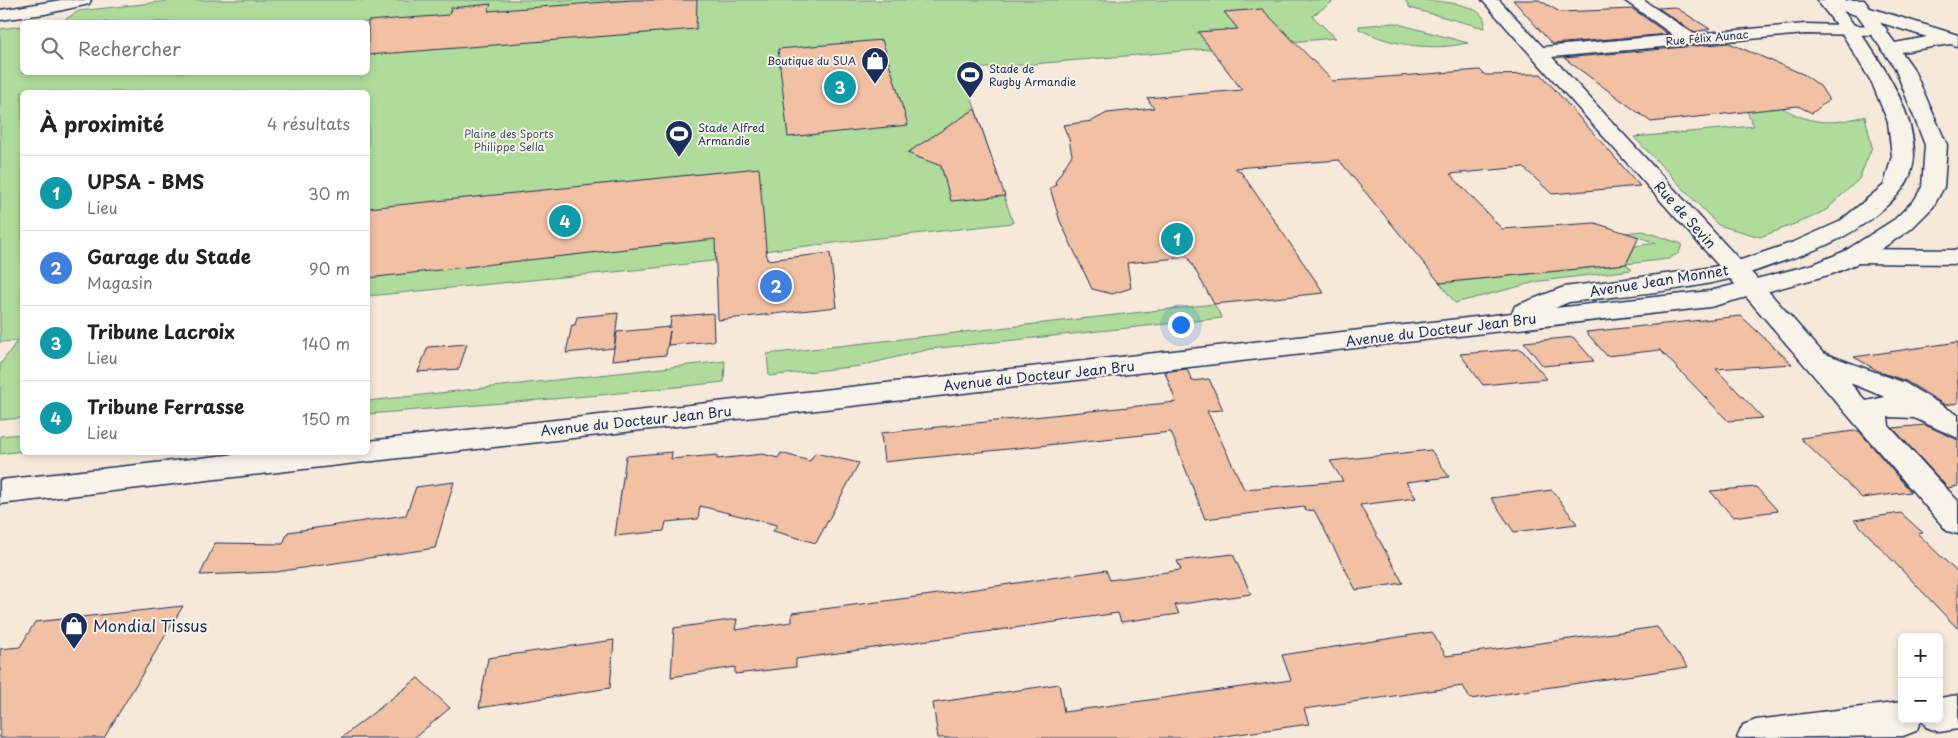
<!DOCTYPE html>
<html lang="fr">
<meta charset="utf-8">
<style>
:root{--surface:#fff;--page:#f2f2f2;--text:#222;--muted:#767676;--line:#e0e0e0;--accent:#0f766e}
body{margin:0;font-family:"Playpen Sans",sans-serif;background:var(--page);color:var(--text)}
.controls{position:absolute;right:15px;bottom:15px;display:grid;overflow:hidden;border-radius:8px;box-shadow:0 2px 8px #0003}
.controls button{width:45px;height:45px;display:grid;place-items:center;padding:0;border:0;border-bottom:1px solid var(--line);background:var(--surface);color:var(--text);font:25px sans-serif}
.you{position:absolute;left:1180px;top:324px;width:18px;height:18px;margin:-12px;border:4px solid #fff;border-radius:50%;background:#1a73e8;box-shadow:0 0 0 8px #1a73e833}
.badge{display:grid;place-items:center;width:32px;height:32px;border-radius:50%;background:var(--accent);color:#fff;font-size:16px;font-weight:700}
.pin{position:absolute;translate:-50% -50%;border:2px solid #fff;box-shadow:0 1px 5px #0006}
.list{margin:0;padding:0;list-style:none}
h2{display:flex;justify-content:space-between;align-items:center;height:65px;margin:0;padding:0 20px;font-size:21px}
h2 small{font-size:16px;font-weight:400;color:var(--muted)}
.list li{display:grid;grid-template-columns:32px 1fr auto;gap:15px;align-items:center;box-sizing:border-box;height:75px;padding:0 20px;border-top:1px solid var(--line)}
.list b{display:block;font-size:19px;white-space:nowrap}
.list p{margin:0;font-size:16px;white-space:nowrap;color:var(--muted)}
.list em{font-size:16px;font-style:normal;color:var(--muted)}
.icon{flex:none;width:28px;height:28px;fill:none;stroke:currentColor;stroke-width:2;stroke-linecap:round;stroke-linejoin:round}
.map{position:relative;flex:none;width:1958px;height:738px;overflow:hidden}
.search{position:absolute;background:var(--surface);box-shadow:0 2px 8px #0003;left:20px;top:20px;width:350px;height:55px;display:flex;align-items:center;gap:12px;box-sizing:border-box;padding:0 18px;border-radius:8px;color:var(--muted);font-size:19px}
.panel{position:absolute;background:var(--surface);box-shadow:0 2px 8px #0003;left:20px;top:90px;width:350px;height:365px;border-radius:8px}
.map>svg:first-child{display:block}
.green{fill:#afdc9a;stroke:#65867c}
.building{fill:#f2c0a3;stroke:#1b2f5e}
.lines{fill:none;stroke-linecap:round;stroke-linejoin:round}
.street-casing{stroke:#1b2f5e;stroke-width:3}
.secondary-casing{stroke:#1b2f5e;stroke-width:3}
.primary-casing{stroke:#1b2f5e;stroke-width:3}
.street{fill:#f7f3e8;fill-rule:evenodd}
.secondary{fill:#f7f3e8;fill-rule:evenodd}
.primary{fill:#f7f3e8;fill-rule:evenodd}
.labels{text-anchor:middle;stroke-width:4;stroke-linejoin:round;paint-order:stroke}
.far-street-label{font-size:11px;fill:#1b2f5e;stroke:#f7f3e8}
.far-poi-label{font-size:11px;fill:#1b2f5e;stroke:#f7f3e8;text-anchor:start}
.far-park-label{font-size:11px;fill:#405a6d;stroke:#f7f3e8}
.street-label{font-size:14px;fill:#1b2f5e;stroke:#f7f3e8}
.near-poi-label{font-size:16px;fill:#1b2f5e;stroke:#f7f3e8;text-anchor:start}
</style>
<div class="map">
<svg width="1958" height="738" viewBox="0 0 1958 738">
<rect width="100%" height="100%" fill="#f6e9da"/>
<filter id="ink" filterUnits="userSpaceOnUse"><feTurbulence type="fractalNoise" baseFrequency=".02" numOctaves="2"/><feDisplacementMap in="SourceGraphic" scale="10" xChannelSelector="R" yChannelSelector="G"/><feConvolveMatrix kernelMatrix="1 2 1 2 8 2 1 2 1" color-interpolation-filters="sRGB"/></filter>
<g filter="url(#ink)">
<path class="green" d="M178,0h1157l-23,16 24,22 -362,31 2,8 -11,1 48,145 -251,28 -1,4 -107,13 -286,28v-204h-346v326l-22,2v-55l17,-24 -17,1v-313l22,-3v46h346v-50h-320l16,-2 15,-9z
M1405,0c17,0 88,0 79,28l-74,-20z
M1395,23l73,20c-36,8 -76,3 -109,-14v-3z
M1781,107c30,18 51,18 84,9l7,31 -13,32 -33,31 -18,9 -48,18 -42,-12 -84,-88 120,-11 -9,-18z
M1643,231l39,13 -3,9 -11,6 -42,5 6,6 -92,11 -85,22 -15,-20 186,-19 9,-18 22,-3 -32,-10z
M1214,304l8,14 -292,31 -70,17 -91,10 -2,-22z
M725,361l-1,21 -124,13 -232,19v-13z
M22,434v17l-22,3v-18z"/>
<path class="building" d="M632,0h65l-1,29 -328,26v-34l81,-6 2,-7 40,-4 -3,7z
M1513,0h26l21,12 73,-3 35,25 -116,10z
M1675,7l35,22 -16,3 -36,-24z
M1262,9l71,72 147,-11 5,5 56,-1 99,112 -88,8 -29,-27 -73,7 52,55 93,-6 44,14 -13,27 -186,19 -101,-123 -104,8 6,4 83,121 -110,11 -26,-47 -61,6 4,25 -19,6 -20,-5 -32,-68 -10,-33 6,-3 -1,-3 17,-27 -3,-16 -6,-14 29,-4 15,-8 47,-5 -7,-10 95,-8 -44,-58 40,-3 -14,-17z
M882,40l26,85 -120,12 -10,-88z
M1729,43l76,32 15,11 9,14 -17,13 -14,-7 -147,16 -87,-64z
M975,109l30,87 -54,5 -10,-35 -34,-13z
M759,168l8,92 63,-7 7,54 -119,13 -3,-81 -347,39v-70z
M618,313l-4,35 -48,5 6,-28h3l2,-8z
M713,313l1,28 -46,4 2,-14 -4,24 -54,5 5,-28 53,-5 1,-10z
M1741,316l51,48 -76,5 47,49 -35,3 -68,-71 -53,6 -21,-24z
M1573,337l21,24 -51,5 -19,-24z
M1958,342v61l-13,2 -39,-24 -26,-9 -26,-15z
M467,344l-8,25 -41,3 10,-25z
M1521,349l26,30 -64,6 -23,-31z
M1187,369l5,12 17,-2 14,31 -16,1 37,78 99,-8 -13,-20 101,-11 18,27 -43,5 10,16 -56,7 43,78 -47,7 -42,-80 -8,1 -2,-4 -99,12 -34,-87 -287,30 -3,-29 295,-31 -11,-30z
M1925,425l33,15v46l-10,2 -55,-60z
M1854,431h5l52,61 -49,6 -62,-60z
M672,452l-1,7 46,-4v4l46,-5 15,4 3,-5 29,8 5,-8 44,10 -43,80 -43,-12 4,-6 -77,-19 -2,13 -32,3 -2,9 -49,5 11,-80z
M454,482l-19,66 -159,24 -76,3 15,-32 68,1 5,-12 118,-17 10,-28z
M1756,487l22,24 -45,6 -23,-26z
M1552,490l25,34 -63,8 -23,-34z
M1901,513l22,20 -5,1 40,39v56l-104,-109z
M1233,554l18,40 -76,11 4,9 -58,8 -3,-9 -322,46v8l-61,7v-7l-64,10 3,-49 63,-9 -2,11 57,-8v-9l170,-22 144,-21 4,10 71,-10 -4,-9z
M183,606l-79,132h-104v-89l20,-2 15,-25z
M1657,627l31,40 -218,32 -7,-13 -159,23 5,15 -98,14h-273l-5,-35 126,-19 5,28 227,-32 -9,-25 150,-23 14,24z
M614,640l-4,48 -131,20 9,-50z
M418,678l32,30 -36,30h-73z"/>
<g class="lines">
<defs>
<path id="street" d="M61,0h30l-2,4 -44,10 -45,6v-10z
M1482,0h17l44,47 130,-12 -49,-35h19l51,34 111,-10 79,2 3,4 -3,4 -6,1 -73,-1 -253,23 208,225 63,71 82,30 53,32v23l-44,-20 -26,-1 1,9 69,75v33l-11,-3 -205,-239zM1850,383l35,14 -19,4z
M1958,695v34l-19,3 -13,-5 -4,-8h17v-21z
M1902,702v17h20l-6,12 -13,5 -166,2 6,-13 13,-5z"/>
<path id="secondary" d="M1818,0h26l114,35v11l-8,-2 -60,10 -6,-1 -3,-4 3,-4 43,-8 -107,-33z
M1854,249l104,1v14l-104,-1 -9,-2 -3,-5 3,-5z"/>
<path id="primary" d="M1817,0h17c32,38 81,103 80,156 -1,24 -14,38 -31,53 -28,25 -60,39 -96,51 -15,5 -30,11 -46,16 -56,15 -115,19 -172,26l-14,6 155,-17 104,-27 31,-13 50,-32 20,-20 7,-12 3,-42 -30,-77 -48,-68h17l49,68 34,77 -3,42 -11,20 -22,22 -48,32 -31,13 -122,33 -1710,197v-24l255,-28h113v-11l1144,-128 3,-7 49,-19 125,-16 40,-7 65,-22 45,-20 45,-37 8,-29 -4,-34 -16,-39 -32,-53z"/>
</defs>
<use href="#street" class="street-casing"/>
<use href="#secondary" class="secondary-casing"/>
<use href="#primary" class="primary-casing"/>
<use href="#street" class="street"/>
<use href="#secondary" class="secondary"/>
<use href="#primary" class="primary"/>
</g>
</g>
<defs>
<symbol id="shop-pin" viewBox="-11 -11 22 30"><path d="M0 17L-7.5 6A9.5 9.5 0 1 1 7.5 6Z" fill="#1b2f5e" stroke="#f7f3e8"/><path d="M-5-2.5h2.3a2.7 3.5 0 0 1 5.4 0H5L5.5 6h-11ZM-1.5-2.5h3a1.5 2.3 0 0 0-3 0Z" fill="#fff"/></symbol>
<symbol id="stadium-pin" viewBox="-11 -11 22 30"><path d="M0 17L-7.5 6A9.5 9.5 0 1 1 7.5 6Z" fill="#1b2f5e" stroke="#f7f3e8"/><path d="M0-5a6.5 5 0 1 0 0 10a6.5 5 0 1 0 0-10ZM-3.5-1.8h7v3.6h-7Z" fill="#fff"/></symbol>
</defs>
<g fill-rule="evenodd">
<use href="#shop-pin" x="859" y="45" width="32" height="43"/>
<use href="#stadium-pin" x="954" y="59" width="32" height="43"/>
<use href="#stadium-pin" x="663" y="118" width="32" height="43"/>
<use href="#shop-pin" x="58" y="610" width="32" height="43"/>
</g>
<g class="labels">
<g class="far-street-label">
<text transform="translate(1707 38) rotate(-5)" y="4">Rue Félix Aunac</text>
</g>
<g class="far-poi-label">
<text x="856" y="65" text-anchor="end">Boutique du SUA</text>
<text x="989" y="73">Stade de<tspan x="989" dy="13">Rugby Armandie</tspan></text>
<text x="698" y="132">Stade Alfred<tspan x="698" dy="13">Armandie</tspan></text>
</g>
<g class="far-park-label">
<text x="509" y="138">Plaine des Sports<tspan x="509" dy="13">Philippe Sella</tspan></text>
</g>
<g class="street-label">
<text transform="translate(1685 215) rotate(48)" y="5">Rue de Sevin</text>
<text transform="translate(1659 281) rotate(-9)" y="5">Avenue Jean Monnet</text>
<text transform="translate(1441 330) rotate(-7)" y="5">Avenue du Docteur Jean Bru</text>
<text transform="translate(1039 376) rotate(-6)" y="5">Avenue du Docteur Jean Bru</text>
<text transform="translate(636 421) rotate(-6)" y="5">Avenue du Docteur Jean Bru</text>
</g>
<g class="near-poi-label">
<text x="93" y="632">Mondial Tissus</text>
</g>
</g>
</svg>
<div class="controls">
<button>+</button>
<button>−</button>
</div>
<div class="you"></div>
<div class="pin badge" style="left:1177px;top:239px;background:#0f9aa8">1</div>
<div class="pin badge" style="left:776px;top:286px;background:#3f7fe0">2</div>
<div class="pin badge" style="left:840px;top:87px;background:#0f9aa8">3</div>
<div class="pin badge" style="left:565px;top:221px;background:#0f9aa8">4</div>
<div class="search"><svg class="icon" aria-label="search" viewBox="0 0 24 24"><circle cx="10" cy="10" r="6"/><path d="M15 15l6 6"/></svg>Rechercher</div>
<section class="panel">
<h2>À proximité<small>4 résultats</small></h2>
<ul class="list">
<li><span class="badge" style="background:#0f9aa8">1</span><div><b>UPSA - BMS</b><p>Lieu</p></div><em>30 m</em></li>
<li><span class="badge" style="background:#3f7fe0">2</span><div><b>Garage du Stade</b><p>Magasin</p></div><em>90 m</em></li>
<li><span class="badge" style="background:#0f9aa8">3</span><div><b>Tribune Lacroix</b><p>Lieu</p></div><em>140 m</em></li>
<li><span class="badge" style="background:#0f9aa8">4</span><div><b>Tribune Ferrasse</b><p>Lieu</p></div><em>150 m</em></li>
</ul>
</section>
</div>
